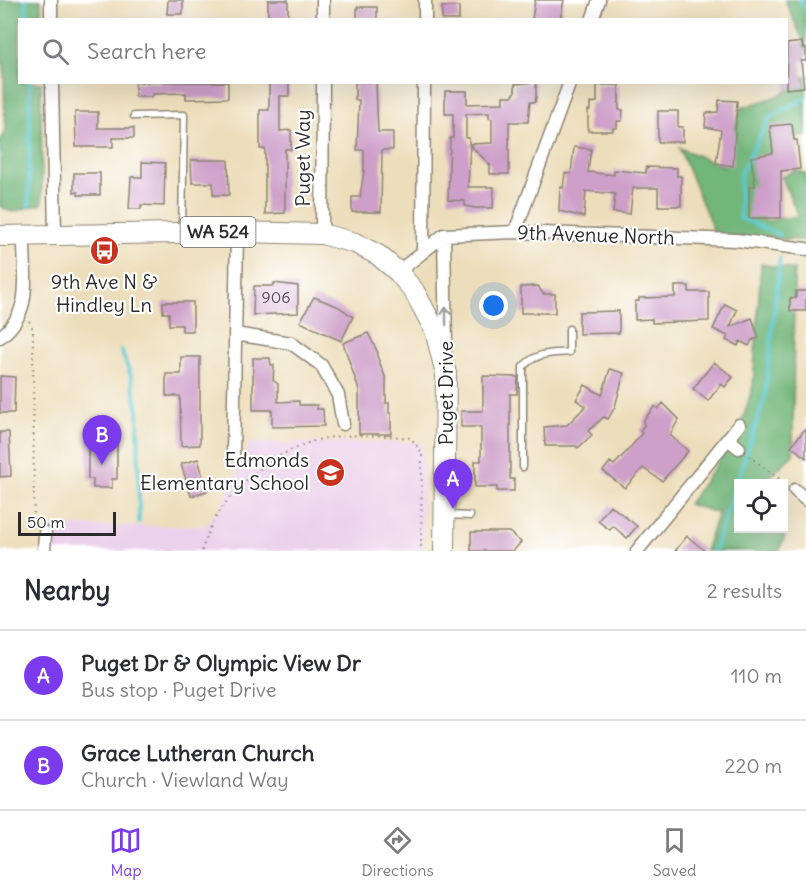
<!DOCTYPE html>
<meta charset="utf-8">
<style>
:root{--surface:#fff;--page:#f2f2f3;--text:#2b2b33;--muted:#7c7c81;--line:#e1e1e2;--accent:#7c3aed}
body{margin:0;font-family:Delius,sans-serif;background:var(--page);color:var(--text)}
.controls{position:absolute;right:18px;bottom:18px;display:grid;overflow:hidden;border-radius:0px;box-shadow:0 6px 24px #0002}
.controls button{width:54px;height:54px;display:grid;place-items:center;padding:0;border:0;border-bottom:2px solid var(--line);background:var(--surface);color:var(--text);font:30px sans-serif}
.scale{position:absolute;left:18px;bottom:15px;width:98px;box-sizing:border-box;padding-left:6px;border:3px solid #2b2b2b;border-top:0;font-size:16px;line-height:21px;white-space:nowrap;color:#2b2b2b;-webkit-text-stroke:4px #fff;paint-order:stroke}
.you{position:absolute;left:494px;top:306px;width:21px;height:21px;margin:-15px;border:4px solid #fff;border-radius:50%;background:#1a73e8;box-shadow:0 0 0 9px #1a73e833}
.badge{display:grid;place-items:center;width:39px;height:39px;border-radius:50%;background:var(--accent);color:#fff;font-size:20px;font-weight:700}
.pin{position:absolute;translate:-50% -50px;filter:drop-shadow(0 2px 3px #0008)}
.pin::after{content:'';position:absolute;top:32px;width:21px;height:18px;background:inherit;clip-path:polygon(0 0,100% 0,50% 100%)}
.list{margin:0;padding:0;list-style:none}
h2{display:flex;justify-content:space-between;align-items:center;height:78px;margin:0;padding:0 24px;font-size:26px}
h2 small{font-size:20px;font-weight:400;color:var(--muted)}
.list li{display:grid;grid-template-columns:39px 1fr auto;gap:18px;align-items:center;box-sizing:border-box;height:90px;padding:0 24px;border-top:2px solid var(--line)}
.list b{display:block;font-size:22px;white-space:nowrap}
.list p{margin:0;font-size:20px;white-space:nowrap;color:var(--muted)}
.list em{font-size:20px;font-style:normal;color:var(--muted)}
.icon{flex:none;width:33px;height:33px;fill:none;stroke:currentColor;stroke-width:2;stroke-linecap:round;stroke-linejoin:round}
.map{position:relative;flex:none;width:806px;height:551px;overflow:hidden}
.search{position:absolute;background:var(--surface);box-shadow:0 6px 24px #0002;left:18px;right:18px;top:18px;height:66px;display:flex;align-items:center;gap:15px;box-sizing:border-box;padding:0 21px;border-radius:0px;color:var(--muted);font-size:22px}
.sheet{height:258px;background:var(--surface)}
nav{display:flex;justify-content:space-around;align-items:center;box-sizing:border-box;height:84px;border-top:2px solid var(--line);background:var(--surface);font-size:16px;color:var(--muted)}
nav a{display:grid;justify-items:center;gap:3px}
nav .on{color:var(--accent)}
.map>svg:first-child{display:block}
.built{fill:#ebd1eb}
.forest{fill:#72b679;stroke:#4e7052;stroke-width:1.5}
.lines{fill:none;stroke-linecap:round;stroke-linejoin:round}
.stream{stroke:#5bc8cf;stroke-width:4}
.building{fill:#cd9fc9;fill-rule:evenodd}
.service-casing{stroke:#8c8473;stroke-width:9}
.minor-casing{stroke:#8c8473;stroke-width:15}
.primary-casing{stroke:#8c8473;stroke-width:22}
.path{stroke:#8c8473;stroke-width:2;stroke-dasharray:1.5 4.5;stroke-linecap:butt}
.service{stroke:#fff;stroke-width:6}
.minor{stroke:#fff;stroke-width:12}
.primary{stroke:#fff;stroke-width:20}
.oneway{stroke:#a0a0a0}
.labels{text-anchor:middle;stroke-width:4.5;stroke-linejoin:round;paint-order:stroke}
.number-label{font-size:16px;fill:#544852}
.shield{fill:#fff;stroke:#6b6b6b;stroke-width:1.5}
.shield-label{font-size:18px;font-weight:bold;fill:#2b2b2b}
.street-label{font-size:20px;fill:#2b2b2b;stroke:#fff}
.poi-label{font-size:20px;fill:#2b2b2b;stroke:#fff}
</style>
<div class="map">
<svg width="806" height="551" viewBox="0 0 806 551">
<rect width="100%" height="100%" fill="#fff"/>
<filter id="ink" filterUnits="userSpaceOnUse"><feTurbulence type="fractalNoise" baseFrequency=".0167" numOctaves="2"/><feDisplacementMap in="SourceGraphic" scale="12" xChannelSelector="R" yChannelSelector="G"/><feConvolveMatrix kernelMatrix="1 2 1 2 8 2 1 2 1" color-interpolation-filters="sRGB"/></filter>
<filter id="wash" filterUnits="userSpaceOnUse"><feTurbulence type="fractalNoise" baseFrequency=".008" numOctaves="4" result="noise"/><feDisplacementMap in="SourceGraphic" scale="24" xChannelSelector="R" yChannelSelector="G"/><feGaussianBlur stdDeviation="1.35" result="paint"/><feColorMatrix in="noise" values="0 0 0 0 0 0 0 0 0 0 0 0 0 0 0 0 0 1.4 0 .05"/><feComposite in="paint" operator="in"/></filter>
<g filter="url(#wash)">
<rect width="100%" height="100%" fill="#eddebb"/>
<path class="built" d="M423,442v109h-370v-25h151l20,-24 26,-59z"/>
<path class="forest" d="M0,0h41v19l-21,1v62l21,1 1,121 -30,8 -12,-6v-65l5,-11 -1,-67 -4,-1z
M785,0h21v63l-3,-23z
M806,76v60l-24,2 -30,75 15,8 31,-5 -16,-39 13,-7 11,4v66l-90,-4 -37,-88 46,19 16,-59 40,-13z
M761,264l33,6 -1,185 -31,28 -24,1v44l14,1 33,7 -6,15h-74l13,-38 -30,-9 51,-71 14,-47z"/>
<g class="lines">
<path class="stream" d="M26,0l1,20
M800,0l6,9
M29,206l1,-124
M780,235l-40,-17v-44l30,-57 36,-19
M121,350l10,26 7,35 1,111
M714,551l51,-154 15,-139"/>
</g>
<g id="blocks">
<path class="building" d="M168,0h15v14h-16z
M268,0h20v20h-20z
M535,0h29l-4,20h-28z
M357,7h20v13h-20z
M442,7h17v13h-17z
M802,42l1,6h3v13h-5l3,26 -18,2 1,-45z
M135,82h93v16l-42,1v-6l-34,1v3h-17z
M269,82h20v14h-9v35l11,-1v19h-6v64l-20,1v-65h-5v-39h9z
M355,82h21l2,50h15v18h-11l-1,62h-29v-15h8l4,-27v-20h-7l2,-50h-4z
M536,82v15l-1,5h-5l-2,20h-19v52h-19v-9l-20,-20 -2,42h26l-1,21h-18l-10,-2v-5l-17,-1 2,-62h3v-24h-8v-23h22v13l36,-1v-7h9l3,-3v-9zM489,113v5l3,1v24l-23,1v-6h-3v-24z
M597,85h22v25h4l-1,11h-5v7h-4v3h-25v-21h2v-7l7,-1z
M719,100l18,1 -4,65 -17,-3 5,-33 -16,-3 1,-14 12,-1z
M658,111h20v16h5v15h-25z
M75,112h23v16h36v10h-21v9h-37z
M792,124l2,16h3l3,29 -19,2v47h-32v-32h6l-4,-29 22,-4 -3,-27z
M574,147l17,2 -3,23 26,3v-5l32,3v-6l31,1v8h4v30h-23v-18h-25l-3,26 -17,-2 2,-18 -29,-3 -2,26 -25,-6 1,-24 3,1 2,-15 6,1z
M191,160h37l1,35h-16v-12h-21z
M142,162l23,1 -1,43 -23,-1v4h-12l2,-32h11z
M74,173h26v22h-22v-3h-4z
M274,283l24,3v27l-45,2 1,-29h20z
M538,286l5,8h12v19h-34v-26z
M675,286h14v6h20v29l-57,2v-4l-17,1v-19h4v-3l36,-1z
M796,291h10v20h-16v-13h6z
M314,297l25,10 14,10 -12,24 -41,-19z
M163,302h30v29h-11v-6h-13v-12h-6z
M725,304l12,6 -7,17 22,-9 7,20 -7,2 -3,6 -9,-5 -2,5 -12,-6 2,-4 -15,-7z
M619,311v22l-40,1v-22z
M368,333l10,20 -1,3 9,23v24h3v10h2v21h-32v-44l-16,-47z
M181,357h19v88l-19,1 -1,-50h-14v-22h15z
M253,358h17l1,7h3l-1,15 5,4v18l21,-1v4h18v4h6l1,17 -52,1v-17h-19z
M714,362l19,15 -8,10 -4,-3 -13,17 -15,-12z
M610,369l14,4 -9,34 -7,12 -4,-2 -16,14 4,4 -14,13 -2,-2h-31l-1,-19 23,-2 19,-19 -10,-6 9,-15 17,10z
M0,376l15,1 -1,36h-14z
M483,376l35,1 -1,17h-7v85h4v12h-17v-4h-22v-26h6v-34h-20v-16h22z
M663,403l16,16 -9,16 18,16 -26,30 -19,-13 -18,20 -22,-17 7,-9 4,3 15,-16 13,-16 -2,-2 4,-6 -1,-4 12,-15 3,3z
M806,428v30l-15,-12z
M88,430h29v49h-5v9h-19v-9h-5z
M0,432h9l2,44 -11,1z
M198,459l9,32 -16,5 -10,-32z
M610,505l27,21 -10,12 -14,-12 -3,4 -12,-9z
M471,532h38l12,10 -8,9h-42z
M687,536l18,15h-30z"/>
</g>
</g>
<g filter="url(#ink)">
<use href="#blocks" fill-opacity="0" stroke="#8c8473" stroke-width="1.5"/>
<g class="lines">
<defs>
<path id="service" d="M134,116l50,-1 -2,115
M523,467v-100c13,-15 28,-13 46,-15v-23
M448,515l22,1"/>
<path id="minor" d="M51,0v20
M323,20v-20
M425,20v-20
M592,20l7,-20
M52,82l3,153
M515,232l55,-150
M322,234l1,-152
M444,235l2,113
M423,252l1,-170
M398,272l46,-37 71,-3 221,8 70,9
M235,334l56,9 30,22 17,30 5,29
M0,337c35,-26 23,-63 24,-101
M728,439l11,9
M233,456l4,-224
M795,490l11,10
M44,551l1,-18
M637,551l102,-126"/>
<path id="primary" d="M0,236l237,-4 85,2 33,9 23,12 20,17 16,19 21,39 11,44 -2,177"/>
</defs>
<use href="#service" class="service-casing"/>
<use href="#minor" class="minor-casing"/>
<use href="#primary" class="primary-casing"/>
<path class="path" d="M29,321l4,8 1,198
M749,456l36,27
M202,551c11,-50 64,-96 112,-110 26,-8 70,-6 97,-3l11,15 -1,98"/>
<use href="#service" class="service"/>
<use href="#minor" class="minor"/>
<use href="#primary" class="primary"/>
</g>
<defs><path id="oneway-shaft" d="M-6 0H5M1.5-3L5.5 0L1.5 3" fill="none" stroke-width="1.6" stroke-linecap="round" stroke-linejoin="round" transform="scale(1.5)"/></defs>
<use class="oneway" href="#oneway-shaft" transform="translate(446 316) rotate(-91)"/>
</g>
<defs>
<symbol id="bus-disc" viewBox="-11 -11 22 22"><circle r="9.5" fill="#c8321e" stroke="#fff"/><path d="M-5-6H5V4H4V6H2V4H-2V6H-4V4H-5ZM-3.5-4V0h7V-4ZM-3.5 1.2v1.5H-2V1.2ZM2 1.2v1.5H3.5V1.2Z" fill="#fff"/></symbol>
<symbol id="school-disc" viewBox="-11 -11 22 22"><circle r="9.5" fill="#c8321e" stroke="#fff"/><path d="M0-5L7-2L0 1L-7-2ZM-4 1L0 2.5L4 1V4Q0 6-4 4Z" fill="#fff"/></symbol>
</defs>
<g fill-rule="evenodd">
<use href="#bus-disc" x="88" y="234" width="33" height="33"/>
<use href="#school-disc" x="314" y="456" width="33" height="33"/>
</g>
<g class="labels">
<g class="number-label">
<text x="276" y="303">906</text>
</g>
<rect class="shield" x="180.5" y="217" width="75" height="30" rx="4.5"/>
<g class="shield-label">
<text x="218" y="238">WA 524</text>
</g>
<g class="street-label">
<text transform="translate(303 158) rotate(-90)" y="7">Puget Way</text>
<text transform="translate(596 235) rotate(2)" y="7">9th Avenue North</text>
<text transform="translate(446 393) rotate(-90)" y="7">Puget Drive</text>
</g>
<g class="poi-label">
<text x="104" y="289">9th Ave N &amp;<tspan x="104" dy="23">Hindley Ln</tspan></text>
<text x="309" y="467" text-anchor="end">Edmonds<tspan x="309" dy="23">Elementary School</tspan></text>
</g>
</g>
</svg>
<div class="controls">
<button><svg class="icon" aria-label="locate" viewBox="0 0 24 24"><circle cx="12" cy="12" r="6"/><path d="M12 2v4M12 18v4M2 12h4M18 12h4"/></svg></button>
</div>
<div class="scale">50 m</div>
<div class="you"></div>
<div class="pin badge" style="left:453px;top:509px">A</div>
<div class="pin badge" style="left:102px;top:465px">B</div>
<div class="search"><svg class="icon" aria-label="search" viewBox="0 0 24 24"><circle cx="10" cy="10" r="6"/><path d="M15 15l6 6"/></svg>Search here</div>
</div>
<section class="sheet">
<h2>Nearby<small>2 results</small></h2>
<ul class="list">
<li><span class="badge">A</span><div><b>Puget Dr &amp; Olympic View Dr</b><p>Bus stop · Puget Drive</p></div><em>110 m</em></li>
<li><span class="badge">B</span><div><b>Grace Lutheran Church</b><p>Church · Viewland Way</p></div><em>220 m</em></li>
</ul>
</section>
<nav>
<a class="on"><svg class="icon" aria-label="map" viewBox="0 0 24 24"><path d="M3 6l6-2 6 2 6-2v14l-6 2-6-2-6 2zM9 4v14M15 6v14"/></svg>Map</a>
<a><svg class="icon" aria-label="directions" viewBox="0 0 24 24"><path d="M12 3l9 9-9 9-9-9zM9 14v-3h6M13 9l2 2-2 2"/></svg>Directions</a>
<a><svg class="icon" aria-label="saved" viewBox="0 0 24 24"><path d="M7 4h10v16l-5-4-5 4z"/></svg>Saved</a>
</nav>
